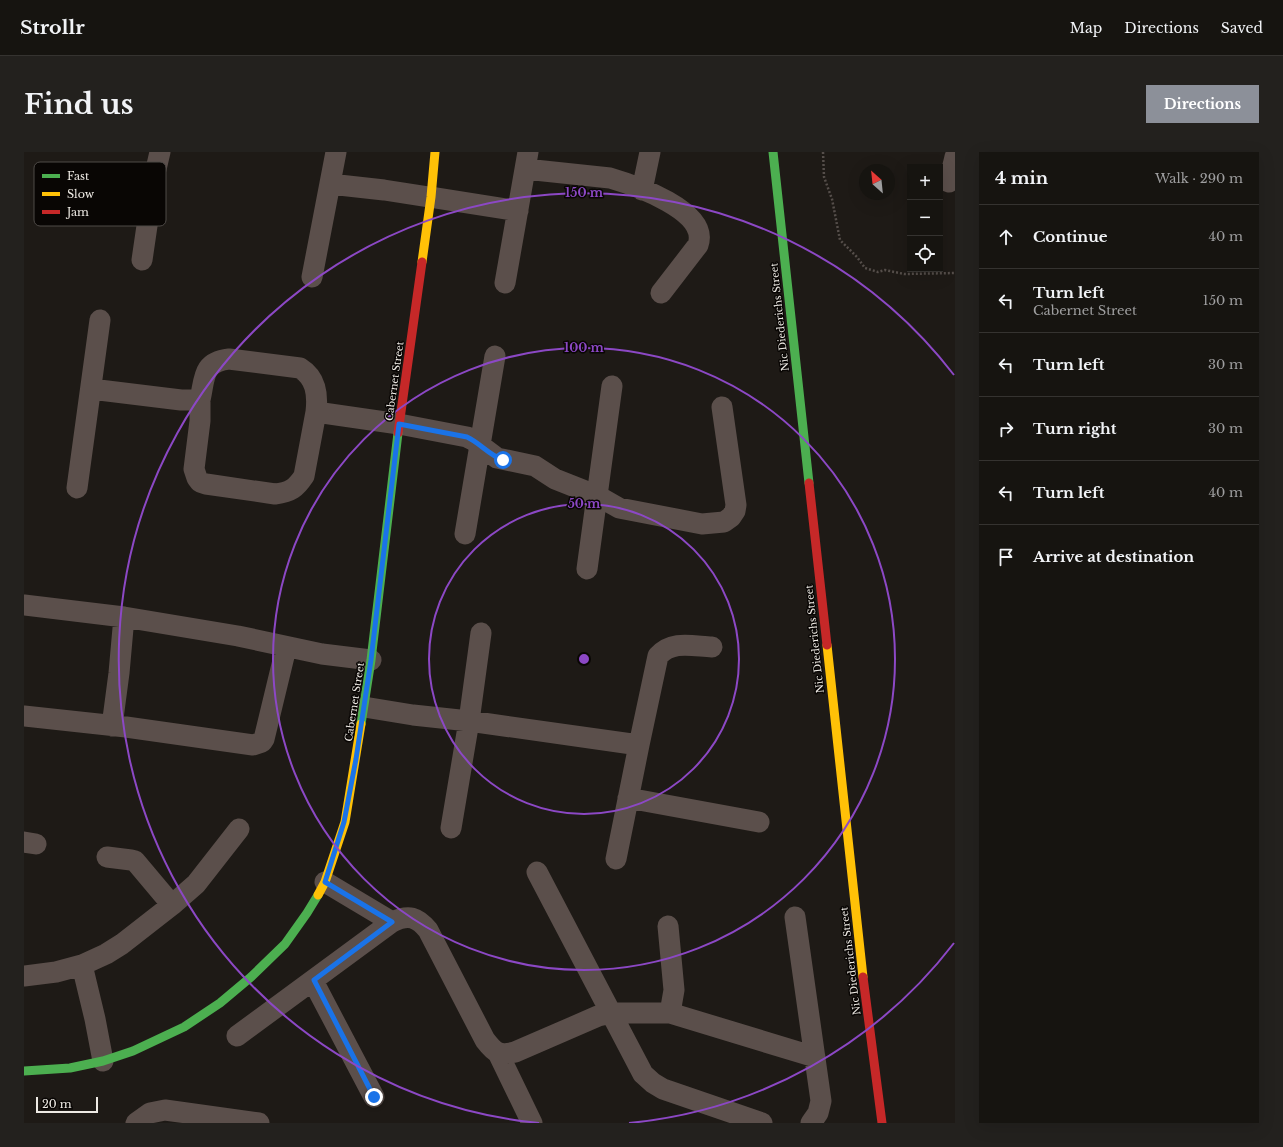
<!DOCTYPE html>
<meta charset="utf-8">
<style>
:root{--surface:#161410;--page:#23211e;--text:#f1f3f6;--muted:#9e9e9f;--line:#353330;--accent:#8c9099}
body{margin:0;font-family:"Libre Baskerville",serif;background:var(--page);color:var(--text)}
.controls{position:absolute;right:12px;top:12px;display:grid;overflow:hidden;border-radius:0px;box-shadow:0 4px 16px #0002}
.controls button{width:36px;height:36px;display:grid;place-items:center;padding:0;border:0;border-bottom:1px solid var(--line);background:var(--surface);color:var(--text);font:20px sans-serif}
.compass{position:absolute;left:835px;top:12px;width:36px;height:36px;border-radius:50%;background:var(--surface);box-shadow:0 4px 16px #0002;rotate:333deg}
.scale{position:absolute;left:12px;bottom:10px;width:62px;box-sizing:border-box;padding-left:4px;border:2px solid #eeeae4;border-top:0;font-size:11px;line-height:14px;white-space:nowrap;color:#eeeae4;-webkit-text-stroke:3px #090604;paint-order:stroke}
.stop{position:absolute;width:12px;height:12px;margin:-9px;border:3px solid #1a73e8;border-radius:50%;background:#fff}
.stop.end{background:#1a73e8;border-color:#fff;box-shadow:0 1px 4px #0008}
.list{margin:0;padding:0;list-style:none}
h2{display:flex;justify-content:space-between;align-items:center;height:52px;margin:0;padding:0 16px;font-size:17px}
h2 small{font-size:13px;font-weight:400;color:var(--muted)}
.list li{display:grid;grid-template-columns:26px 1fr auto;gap:12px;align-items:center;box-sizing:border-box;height:64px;padding:0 16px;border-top:1px solid var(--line)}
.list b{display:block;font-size:15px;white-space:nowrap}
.list p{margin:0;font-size:13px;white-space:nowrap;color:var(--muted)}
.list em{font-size:13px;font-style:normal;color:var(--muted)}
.icon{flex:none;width:22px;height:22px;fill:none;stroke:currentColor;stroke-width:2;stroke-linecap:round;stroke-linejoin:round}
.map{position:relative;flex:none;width:931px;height:971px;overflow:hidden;border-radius:0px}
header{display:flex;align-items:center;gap:24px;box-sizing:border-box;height:56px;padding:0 20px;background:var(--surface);border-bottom:1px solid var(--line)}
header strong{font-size:19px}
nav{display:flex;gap:22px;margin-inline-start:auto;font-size:14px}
.intro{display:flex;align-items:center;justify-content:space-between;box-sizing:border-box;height:96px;padding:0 24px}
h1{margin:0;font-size:28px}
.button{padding:10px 18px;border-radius:0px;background:var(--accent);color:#fff;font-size:14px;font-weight:700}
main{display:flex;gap:24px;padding:0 24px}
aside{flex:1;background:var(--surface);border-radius:0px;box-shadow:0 4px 16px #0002}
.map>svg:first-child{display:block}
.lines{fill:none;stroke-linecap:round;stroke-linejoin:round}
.path{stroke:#554e4a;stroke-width:2.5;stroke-dasharray:2 2;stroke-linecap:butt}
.street{stroke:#5b4f4b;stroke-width:21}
.fast{stroke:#4caf50;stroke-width:9}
.slow{stroke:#ffc107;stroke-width:9}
.jam{stroke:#c62828;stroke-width:9}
.route{stroke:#1a73e8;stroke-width:5}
.ring{fill:none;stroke:#8c48c5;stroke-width:2}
.labels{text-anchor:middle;stroke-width:3;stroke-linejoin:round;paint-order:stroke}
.street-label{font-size:10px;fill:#eeeae4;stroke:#090604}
.key{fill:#090604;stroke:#4e4a47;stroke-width:1}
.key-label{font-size:11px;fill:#eeeae4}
.centre{fill:#8c48c5;stroke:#090604;stroke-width:2}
.ring-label{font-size:12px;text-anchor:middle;font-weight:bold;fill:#8c48c5;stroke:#090604;stroke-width:3;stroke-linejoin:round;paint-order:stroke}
</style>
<header>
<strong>Strollr</strong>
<nav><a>Map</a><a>Directions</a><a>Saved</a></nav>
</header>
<div class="intro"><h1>Find us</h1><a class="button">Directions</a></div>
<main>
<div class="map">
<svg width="931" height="971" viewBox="0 0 931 971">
<rect width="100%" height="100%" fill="#1e1a16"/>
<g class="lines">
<path class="path" d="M799,0l1,25 8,22 8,41 17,17 8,11 13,4 7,-2 19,4 51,-1"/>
<path class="street" d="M501,17l85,9c24,7 100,33 88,67l-37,48
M925,30l6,-25
M306,32l54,6 134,21 -87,-14
M618,38l8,-38
M118,108l12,-82 6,-26
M288,125l24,-125
M481,131l23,-131
M67,237l90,11h19c5,-22 2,-38 29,-41l71,9c16,10 18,26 16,44l83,12 68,13 6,3 24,18 38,8 20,13 43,17 21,12 83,16 22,-2 7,-5 4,-6 1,-6 -14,-98
M176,248v21l-6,48 3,9 3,4 6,2 69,10c16,-2 21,-6 29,-18l12,-64
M53,336l23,-168
M441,382l30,-178
M563,417l25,-183
M0,453l100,12
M340,555l49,8 56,6 170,24
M0,564l102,11 127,18 9,-3 2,-3 22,-91
M88,574l7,-53 5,-56 114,19 84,18 49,6
M604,646l131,24
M427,676l18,-107 12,-88
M0,690l12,2
M83,705l24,3 4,1 37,44
M592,707l23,-114 19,-89c14,-16 34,-10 54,-9
M513,720l106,202 10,9 10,6 99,34
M301,730l67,40
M771,765l26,184 -3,12 -7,10
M644,774l6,64 -4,23
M58,813l24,-11 16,-10 50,-39 24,-21 43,-55
M0,824l32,-4 26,-7 13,54 8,42
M289,829l61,116
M213,884l155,-114c17,-8 25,-5 36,8l57,110c10,13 14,16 30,12l83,-36 14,-3h58l145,44
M474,901l34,70
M112,971l14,-10 15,-3 94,13"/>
<path class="fast" d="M749,0l36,331
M337,572l10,-64 27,-227
M0,919l46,-3 33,-7 30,-10 51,-24 36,-24 31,-26 34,-33 22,-31 11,-18"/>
<path class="slow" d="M398,110l9,-65 4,-45
M803,493l36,332
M294,743l7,-13 20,-60 16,-98"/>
<path class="jam" d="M374,281l24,-171
M785,331l18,162
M839,825l19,146"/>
</g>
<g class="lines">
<path class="route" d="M350,945l-60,-117 78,-58 -67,-40 19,-60 12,-63 15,-99 28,-236 68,13c13,6 22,18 36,23"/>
</g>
<g class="ring">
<circle cx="560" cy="507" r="155"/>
<circle cx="560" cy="507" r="311"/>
<path d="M930 791A466 466 0 0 1 605 971M515 971A466 466 0 1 1 930 223"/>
</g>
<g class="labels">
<g class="street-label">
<text transform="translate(755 165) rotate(-96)" y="4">Nic Diederichs Street</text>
<text transform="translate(370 229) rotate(-82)" y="4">Cabernet Street</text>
<text transform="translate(790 487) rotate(-96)" y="4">Nic Diederichs Street</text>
<text transform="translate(330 550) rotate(-81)" y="4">Cabernet Street</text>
<text transform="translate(826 809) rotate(-97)" y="4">Nic Diederichs Street</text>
</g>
</g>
<rect x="10" y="10" width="132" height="64" rx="6" class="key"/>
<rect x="18" y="22" width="18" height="4" fill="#4caf50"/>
<rect x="18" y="40" width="18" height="4" fill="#ffc107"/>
<rect x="18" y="58" width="18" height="4" fill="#c62828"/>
<g class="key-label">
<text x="43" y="28">Fast</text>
<text x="43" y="46">Slow</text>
<text x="43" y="64">Jam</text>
</g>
<circle cx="560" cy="507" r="6" class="centre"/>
<g class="ring-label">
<text x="560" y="45">150 m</text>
<text x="560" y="200">100 m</text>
<text x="560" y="356">50 m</text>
</g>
</svg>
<div class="controls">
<button>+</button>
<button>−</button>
<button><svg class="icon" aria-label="locate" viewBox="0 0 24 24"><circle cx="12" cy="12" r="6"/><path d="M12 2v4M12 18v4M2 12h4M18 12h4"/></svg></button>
</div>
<svg class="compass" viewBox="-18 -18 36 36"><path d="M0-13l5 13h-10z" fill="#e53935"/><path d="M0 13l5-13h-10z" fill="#9e9e9f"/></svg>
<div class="scale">20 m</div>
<div class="stop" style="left:479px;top:308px"></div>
<div class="stop end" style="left:350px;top:945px"></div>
</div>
<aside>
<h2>4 min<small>Walk · 290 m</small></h2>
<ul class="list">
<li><svg class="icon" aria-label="ahead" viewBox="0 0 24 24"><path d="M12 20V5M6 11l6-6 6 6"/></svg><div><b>Continue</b></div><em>40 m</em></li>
<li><svg class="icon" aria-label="left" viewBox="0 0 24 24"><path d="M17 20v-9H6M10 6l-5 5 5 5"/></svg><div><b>Turn left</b><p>Cabernet Street</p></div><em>150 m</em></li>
<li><svg class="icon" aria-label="left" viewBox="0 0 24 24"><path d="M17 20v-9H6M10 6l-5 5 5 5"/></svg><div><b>Turn left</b></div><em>30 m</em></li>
<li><svg class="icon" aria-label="right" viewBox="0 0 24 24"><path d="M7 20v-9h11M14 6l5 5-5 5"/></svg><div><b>Turn right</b></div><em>30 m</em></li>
<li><svg class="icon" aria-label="left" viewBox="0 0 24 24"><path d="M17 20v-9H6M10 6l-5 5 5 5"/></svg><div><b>Turn left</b></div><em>40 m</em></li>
<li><svg class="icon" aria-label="arrive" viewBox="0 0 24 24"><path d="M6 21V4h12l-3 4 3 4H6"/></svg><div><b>Arrive at destination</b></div></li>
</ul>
</aside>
</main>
